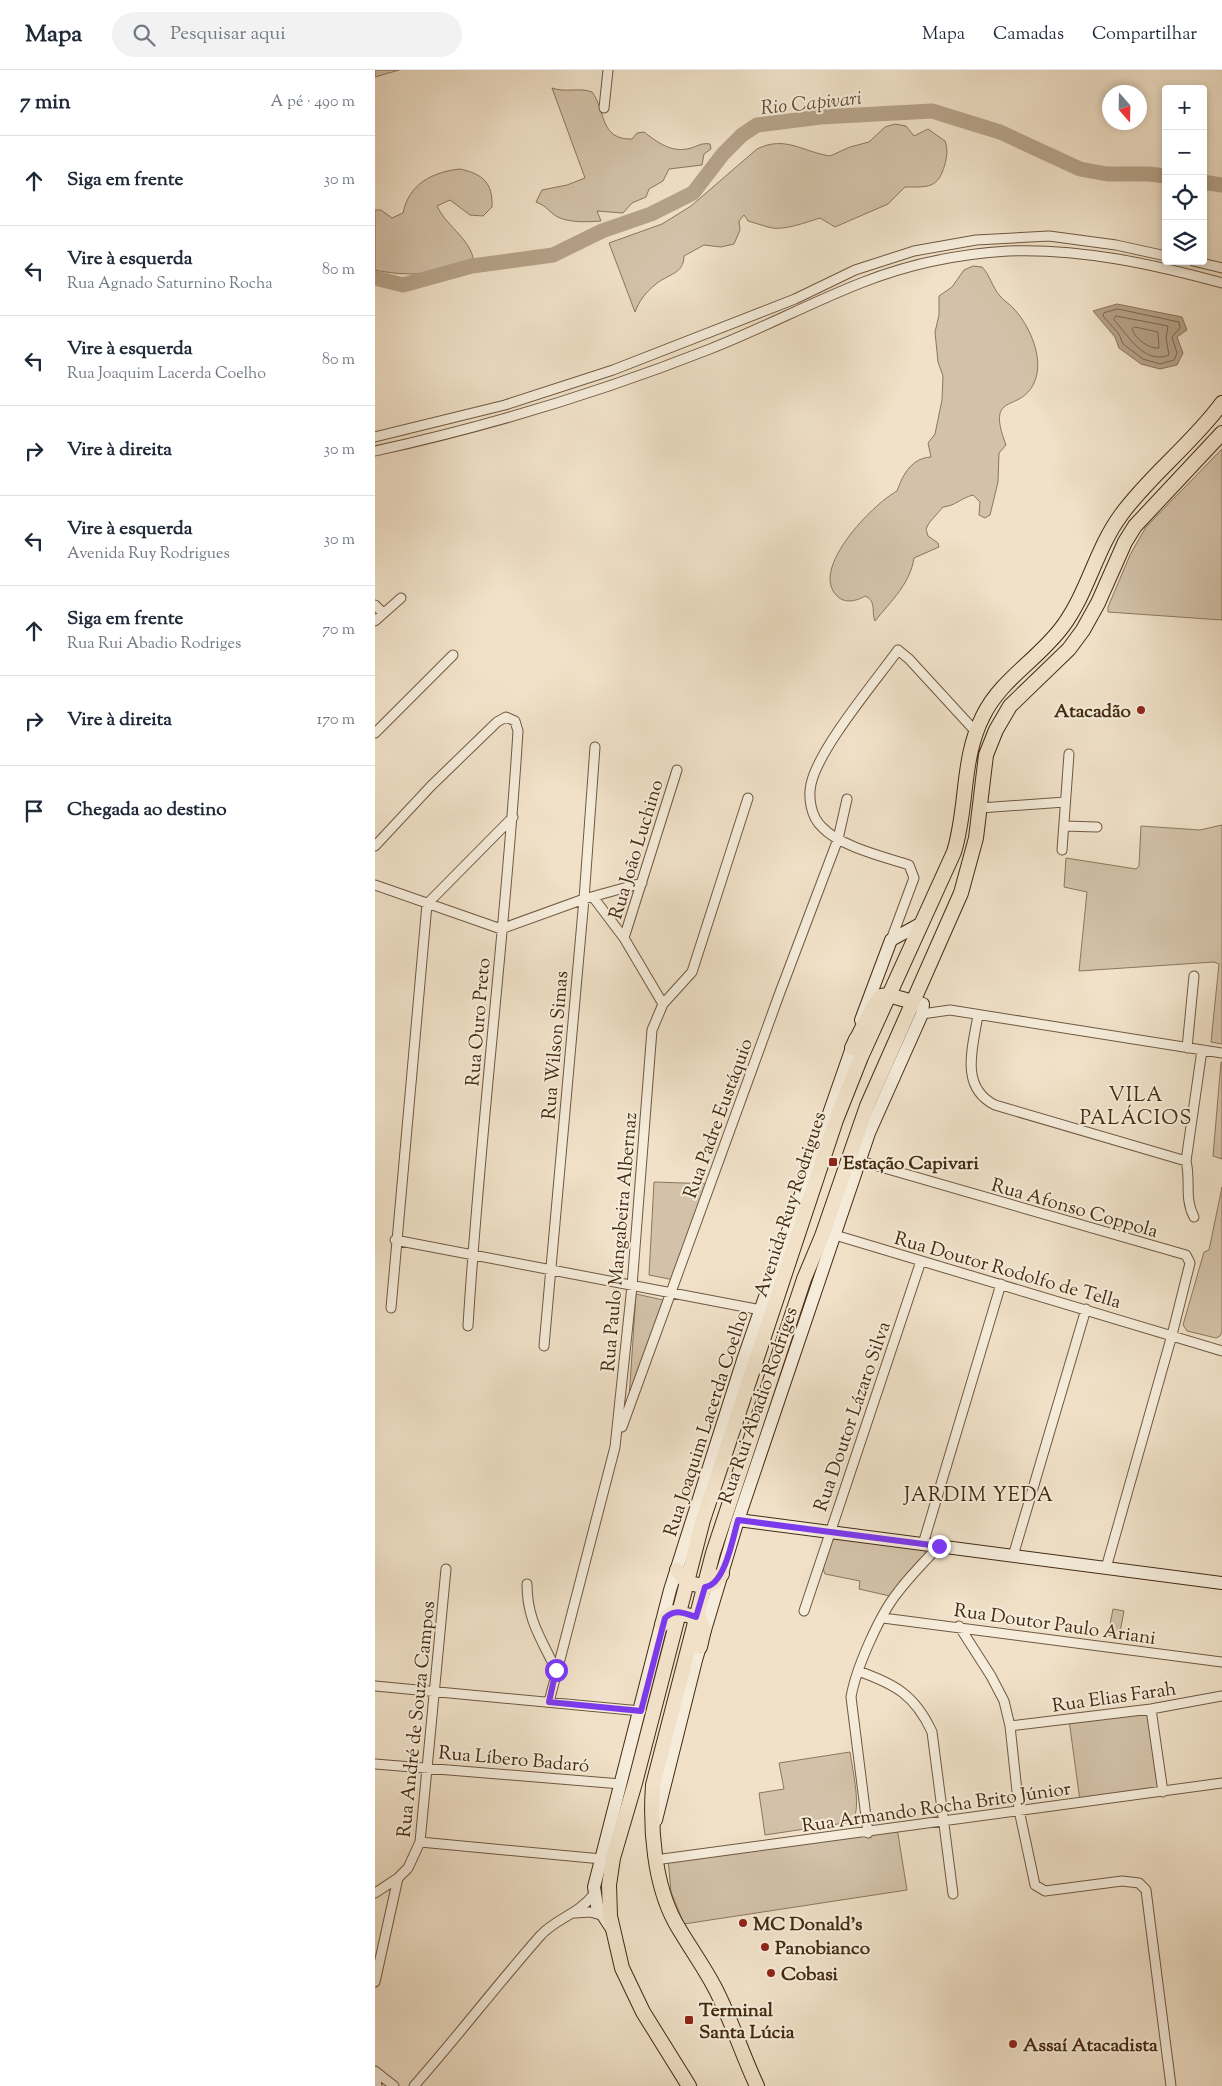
<!DOCTYPE html>
<html lang="pt">
<meta charset="utf-8">
<style>
:root{--surface:#fff;--page:#f2f2f3;--text:#1f2937;--muted:#747a83;--line:#e0e1e3}
body{margin:0;font-family:"Sorts Mill Goudy",serif;background:var(--page);color:var(--text)}
.controls{position:absolute;right:15px;top:15px;display:grid;overflow:hidden;border-radius:5px;box-shadow:0 2px 8px #0003}
.controls button{width:45px;height:45px;display:grid;place-items:center;padding:0;border:0;border-bottom:1px solid var(--line);background:var(--surface);color:var(--text);font:25px sans-serif}
.compass{position:absolute;left:727px;top:15px;width:45px;height:45px;border-radius:50%;background:var(--surface);box-shadow:0 2px 8px #0003;rotate:160deg}
.stop{position:absolute;width:15px;height:15px;margin:-11px;border:4px solid #7c3aed;border-radius:50%;background:#fff}
.stop.end{background:#7c3aed;border-color:#fff;box-shadow:0 1px 5px #0008}
.list{margin:0;padding:0;list-style:none}
h2{display:flex;justify-content:space-between;align-items:center;height:65px;margin:0;padding:0 20px;font-size:21px}
h2 small{font-size:16px;font-weight:400;color:var(--muted)}
.list li{display:grid;grid-template-columns:32px 1fr auto;gap:15px;align-items:center;box-sizing:border-box;height:90px;padding:0 20px;border-top:1px solid var(--line)}
.list b{display:block;font-size:19px;white-space:nowrap}
.list p{margin:0;font-size:16px;white-space:nowrap;color:var(--muted)}
.list em{font-size:16px;font-style:normal;color:var(--muted)}
.icon{flex:none;width:28px;height:28px;fill:none;stroke:currentColor;stroke-width:2;stroke-linecap:round;stroke-linejoin:round}
.map{position:relative;flex:none;width:847px;height:2016px;overflow:hidden}
header{display:flex;align-items:center;gap:30px;box-sizing:border-box;height:70px;padding:0 25px;background:var(--surface);border-bottom:1px solid var(--line)}
header strong{font-size:24px}
nav{display:flex;gap:28px;margin-inline-start:auto;font-size:18px}
.search{width:350px;height:45px;background:var(--page);display:flex;align-items:center;gap:12px;box-sizing:border-box;padding:0 18px;border-radius:28px;color:var(--muted);font-size:19px}
main{display:flex}
aside{flex:1;background:var(--surface)}
.map>svg:first-child{display:block}
.green{fill:#d3c2a9;stroke:#8c765d}
.water{fill:#b6a38a;stroke:#89735a}
.lines{fill:none;stroke-linecap:round;stroke-linejoin:round}
.shore{stroke:#7e664e;stroke-width:1}
.river{stroke:#b6a38a;stroke-width:15}
.street-casing{stroke:#70583f;stroke-width:11}
.secondary-casing{stroke:#452a11;stroke-width:14}
.primary-casing{stroke:#452a11;stroke-width:16}
.street{stroke:#f5ecdb;stroke-width:9}
.secondary{stroke:#f5ecdb;stroke-width:12}
.primary{stroke:#f0e1c8;stroke-width:14}
.route{stroke:#7c3aed;stroke-width:6}
.poi-dot{fill:#8f2418;stroke:#f5ecdb;stroke-width:2}
.labels{text-anchor:middle;stroke-width:4;stroke-linejoin:round;paint-order:stroke}
.poi-label{font-size:19px;font-weight:bold;fill:#452a11;stroke:#f5ecdb;text-anchor:start}
.street-label{font-size:19px;fill:#452a11;stroke:#f5ecdb}
.water-label{font-size:20px;font-style:italic;fill:#674e35;stroke:#f5ecdb}
.neighbourhood-label{font-size:20px;letter-spacing:1px;fill:#452a11;stroke:#f5ecdb}
</style>
<header>
<strong>Mapa</strong>
<div class="search"><svg class="icon" aria-label="search" viewBox="0 0 24 24"><circle cx="10" cy="10" r="6"/><path d="M15 15l6 6"/></svg>Pesquisar aqui</div>
<nav><a>Mapa</a><a>Camadas</a><a>Compartilhar</a></nav>
</header>
<main>
<aside>
<h2>7 min<small>A pé · 490 m</small></h2>
<ul class="list">
<li><svg class="icon" aria-label="ahead" viewBox="0 0 24 24"><path d="M12 20V5M6 11l6-6 6 6"/></svg><div><b>Siga em frente</b></div><em>30 m</em></li>
<li><svg class="icon" aria-label="left" viewBox="0 0 24 24"><path d="M17 20v-9H6M10 6l-5 5 5 5"/></svg><div><b>Vire à esquerda</b><p>Rua Agnado Saturnino Rocha</p></div><em>80 m</em></li>
<li><svg class="icon" aria-label="left" viewBox="0 0 24 24"><path d="M17 20v-9H6M10 6l-5 5 5 5"/></svg><div><b>Vire à esquerda</b><p>Rua Joaquim Lacerda Coelho</p></div><em>80 m</em></li>
<li><svg class="icon" aria-label="right" viewBox="0 0 24 24"><path d="M7 20v-9h11M14 6l5 5-5 5"/></svg><div><b>Vire à direita</b></div><em>30 m</em></li>
<li><svg class="icon" aria-label="left" viewBox="0 0 24 24"><path d="M17 20v-9H6M10 6l-5 5 5 5"/></svg><div><b>Vire à esquerda</b><p>Avenida Ruy Rodrigues</p></div><em>30 m</em></li>
<li><svg class="icon" aria-label="ahead" viewBox="0 0 24 24"><path d="M12 20V5M6 11l6-6 6 6"/></svg><div><b>Siga em frente</b><p>Rua Rui Abadio Rodriges</p></div><em>70 m</em></li>
<li><svg class="icon" aria-label="right" viewBox="0 0 24 24"><path d="M7 20v-9h11M14 6l5 5-5 5"/></svg><div><b>Vire à direita</b></div><em>170 m</em></li>
<li><svg class="icon" aria-label="arrive" viewBox="0 0 24 24"><path d="M6 21V4h12l-3 4 3 4H6"/></svg><div><b>Chegada ao destino</b></div></li>
</ul>
</aside>
<div class="map">
<svg width="847" height="2016" viewBox="0 0 847 2016">
<rect width="100%" height="100%" fill="#f0e1c8"/>
<filter id="stains"><feTurbulence type="fractalNoise" baseFrequency=".004" numOctaves="4"/><feColorMatrix values="0 0 0 0 .2 0 0 0 0 .09 0 0 0 0 .02 0 0 0 .5 -.17"/></filter>
<radialGradient id="worn" r=".72"><stop offset=".6" stop-color="#630" stop-opacity="0"/><stop offset="1" stop-color="#630" stop-opacity=".3"/></radialGradient>
<path class="green" d="M0,0h24l-24,7z
M177,18c14,5 27,-1 40,4 14,18 7,48 40,47l5,-6 7,-1c13,10 26,20 43,17 8,-1 14,-7 23,-5l1,5 -7,5 -2,11 -33,4 -6,12 -14,8 -3,8 -14,6 -9,10 -26,-2 4,10c-13,1 -34,2 -45,-5 -9,-6 -8,-9 -20,-14l6,-12 25,-5 18,-7z
M520,54l11,2 8,10 14,-7 17,12c3,8 2,15 0,23 -7,25 -17,23 -40,23l-17,17 -53,23 -15,-9c-13,4 -39,14 -52,9 -7,-2 -13,-4 -20,-6l-4,-6 -5,6 1,9 -6,14 -13,3 -17,-2 -20,11c0,18 -16,18 -28,28 -10,8 -17,17 -21,28l-26,-69 53,-19 29,-18 66,-57c28,-14 46,3 73,7l20,-9 19,-5 16,-15z
M85,99c23,5 33,14 32,38l-9,9 -13,-1 -20,-15 -13,6c10,22 38,35 37,61 -33,7 -67,10 -99,3v-60h6l11,8 11,-5c6,-29 29,-41 57,-44z
M598,196l9,1c8,8 10,20 18,29 4,5 10,8 14,13 16,17 31,51 20,74 -14,31 -49,7 -28,62l-7,8 -1,29 -8,33 -5,3 -6,-3 1,-13 -7,-7c-12,3 -18,11 -30,12l-14,16 -3,6 2,7 10,7 1,4 -25,11c-4,26 -23,43 -39,63 -4,-9 2,-20 -10,-25 -8,5 -20,8 -28,0 -28,-27 36,-92 60,-105 6,-17 15,-33 34,-34l-3,-14 7,-9 7,-34 1,-24 -5,-14 -3,-30 4,-17v-19l13,-9 12,-17z
M847,379v171l-114,-8v-5l22,-52 16,-28z
M847,755v219l-11,-2 8,-78 -5,-2 -135,9 8,-79 -23,-5 2,-29 70,11 3,-3 2,-40 59,4z
M846,992h1v97l-9,-3z
M279,1112l58,2 -33,97 -30,-6z
M847,1117v145l-2,4 -4,2 -29,-7 -4,-6 21,-73 5,-2z
M261,1224l27,6 -34,99z
M460,1468l90,12v4l-35,42 -31,-7 1,-8 -35,-7 -2,-5 8,-26z
M738,1539l11,2 -5,26 -11,-2z
M774,1640l11,80 -80,11 -11,-81z
M475,1682c2,16 13,61 1,70l-86,13 -6,-42 25,-4 -5,-26z
M522,1758l10,62 -223,34 -13,-32 -3,-33z"/>
<path class="water" d="M742,234l65,13 5,13 -10,7 6,16 -6,12 -17,4 -19,-5 -22,-16 -4,-11 -22,-26z"/>
<g class="lines">
<path class="shore" d="M743,239l61,13 1,6 -8,9 5,16 -3,7 -14,4 -17,-5 -20,-15 -4,-10 -16,-18 1,-3z
M741,246l52,10 -2,12 3,17c-25,10 -41,-20 -55,-35z
M760,257l23,5 1,16c-10,1 -24,-9 -27,-19z"/>
<path class="river" d="M828,112l19,3
M0,208l28,7 69,-19 81,-11 49,-24 49,-17 42,-21 30,-39 19,-19 15,-10 64,-8 111,-6 68,21 80,37 27,5h42l17,2"/>
<defs>
<path id="street" d="M229,38l4,-38
M818,191l29,7
M0,367l130,-32 108,-35 182,-71 60,-29 59,-19 62,-11 73,-4 67,9 50,11
M0,381c114,-25 226,-59 335,-102 51,-20 100,-46 151,-66 45,-18 97,-29 147,-32 71,-3 145,13 214,32
M0,535l8,8
M0,551l26,-23
M0,663l78,-78
M605,738l85,-6
M689,756l33,1
M0,776l56,-60 66,-64 9,-5 9,4 3,10c-12,198 -38,396 -50,595
M687,780l7,-96
M0,815l126,44 83,-30 58,-16
M218,827l31,41 39,66
M249,868l53,-168
M516,870l23,-62 -5,-13c-25,-8 -70,-19 -87,-38 -11,-10 -14,-29 -11,-43 8,-36 64,-102 87,-134l11,9 67,73
M547,944l28,-4 272,43
M603,945c-5,32 -19,72 17,90l191,56
M812,978l7,-72
M485,1091l326,94 4,8 -18,72 -66,233
M819,1147c-10,-19 -3,-36 -8,-56l16,-111
M460,1165l387,116
M20,1170l366,70
M16,1238l36,-404 86,-87
M169,1276l40,-447 11,-152
M247,1357l157,-432 59,-156 9,-40
M548,1474l78,-260
M638,1486l73,-247
M152,1514c0,36 14,54 29,86
M429,1541l117,-350
M508,1548l339,44
M584,1556l32,50 13,25 6,25 9,84 16,75 10,6 77,-10 17,2 7,7 25,196
M483,1601c37,13 57,24 74,61l21,162
M0,1616l266,25
M174,1632l66,-255 17,-161 20,-256 11,-26 29,-32 56,-174
M776,1639l12,83
M635,1656l141,-17 71,-13
M0,1694l246,20
M493,1763l-17,-136c5,-29 29,-83 47,-105 12,-16 27,-31 41,-46
M45,1772l182,17
M280,1790l567,-77
M0,1823l23,-15
M200,1843l15,-1 11,3
M0,1912l23,-104 10,-10 12,-26 26,-273
M0,2001l19,15
M0,2007l2,9
M39,2016c43,-49 83,-101 126,-150 16,-18 38,-21 54,-42"/>
<path id="secondary" d="M486,950l30,-80 31,-17
M363,1450l484,63
M281,1750l40,-160 42,-140 131,-387 53,-119 1,-10 -10,-2
M237,1859l-15,-23 -3,-19 76,-297 73,-230 112,-321"/>
<path id="primary" d="M477,978l21,-41 8,-11 7,-1 25,7
M302,1500l9,12c17,5 25,7 36,-8
M287,1555l3,-7 9,-6 25,6 5,11 -4,18
M314,2016l-46,-74 -21,-44 -12,-52 -1,-31 4,-27 22,-75 68,-263 133,-400 25,-63 93,-205c14,-45 7,-93 29,-136 18,-37 56,-57 80,-90 25,-34 33,-77 58,-111 30,-41 71,-71 101,-112
M382,2016c-15,-32 -26,-67 -42,-98 -12,-23 -27,-43 -40,-66 -21,-39 -25,-94 -22,-137l60,-232 91,-274 18,-43 45,-130 94,-213 15,-55 10,-83 10,-25 14,-24 59,-57 14,-19 15,-27 27,-61 10,-16 87,-93"/>
</defs>
<use href="#street" class="street-casing"/>
<use href="#secondary" class="secondary-casing"/>
<use href="#primary" class="primary-casing"/>
<use href="#street" class="street"/>
<use href="#secondary" class="secondary"/>
<use href="#primary" class="primary"/>
</g>
<g class="lines">
<path class="route" d="M181,1600l-7,32 92,9 24,-93c10,-10 19,-5 31,-1l9,-30c20,-2 28,-50 33,-67l201,26"/>
</g>
<g class="poi-dot">
<circle cx="766" cy="640" r="5"/>
<rect x="453" y="1087" width="10" height="10" rx="2.5"/>
<circle cx="368" cy="1853" r="5"/>
<circle cx="390" cy="1877" r="5"/>
<circle cx="396" cy="1903" r="5"/>
<rect x="309" y="1945" width="10" height="10" rx="2.5"/>
<circle cx="638" cy="1974" r="5"/>
</g>
<g class="labels">
<g class="poi-label">
<text x="756" y="647" text-anchor="end">Atacadão</text>
<text x="468" y="1099">Estação Capivari</text>
<text x="378" y="1860">MC Donald's</text>
<text x="400" y="1884">Panobianco</text>
<text x="406" y="1910">Cobasi</text>
<text x="324" y="1946">Terminal<tspan x="324" dy="22">Santa Lúcia</tspan></text>
<text x="648" y="1981">Assaí Atacadista</text>
</g>
<g class="street-label">
<text transform="translate(260 779) rotate(-73)" y="7">Rua João Luchino</text>
<text transform="translate(102 952) rotate(-85)" y="7">Rua Ouro Preto</text>
<text transform="translate(179 975) rotate(-85)" y="7">Rua Wilson Simas</text>
<text transform="translate(342 1048) rotate(-70)" y="7">Rua Padre Eustáquio</text>
<text transform="translate(414 1134) rotate(-72)" y="7">Avenida Ruy Rodrigues</text>
<text transform="translate(700 1137) rotate(16)" y="7">Rua Afonso Coppola</text>
<text transform="translate(243 1172) rotate(-85)" y="7">Rua Paulo Mangabeira Albernaz</text>
<text transform="translate(633 1199) rotate(16)" y="7">Rua Doutor Rodolfo de Tella</text>
<text transform="translate(382 1335) rotate(-71)" y="7">Rua Rui Abadio Rodriges</text>
<text transform="translate(476 1346) rotate(-71)" y="7">Rua Doutor Lázaro Silva</text>
<text transform="translate(330 1353) rotate(-72)" y="7">Rua Joaquim Lacerda Coelho</text>
<text transform="translate(680 1553) rotate(8)" y="7">Rua Doutor Paulo Ariani</text>
<text transform="translate(739 1626) rotate(-8)" y="7">Rua Elias Farah</text>
<text transform="translate(40 1649) rotate(-84)" y="7">Rua André de Souza Campos</text>
<text transform="translate(139 1688) rotate(5)" y="7">Rua Líbero Badaró</text>
<text transform="translate(561 1736) rotate(-8)" y="7">Rua Armando Rocha Brito Júnior</text>
</g>
<g class="water-label">
<text transform="translate(436 32) rotate(-6)" y="7">Rio Capivari</text>
</g>
<g class="neighbourhood-label">
<text x="761" y="1031">VILA<tspan x="761" dy="23">PALÁCIOS</tspan></text>
<text x="604" y="1431">JARDIM YEDA</text>
</g>
</g>
<rect width="100%" height="100%" filter="url(#stains)"/>
<rect width="100%" height="100%" fill="url(#worn)"/>
</svg>
<div class="controls">
<button>+</button>
<button>−</button>
<button><svg class="icon" aria-label="locate" viewBox="0 0 24 24"><circle cx="12" cy="12" r="6"/><path d="M12 2v4M12 18v4M2 12h4M18 12h4"/></svg></button>
<button><svg class="icon" aria-label="layers" viewBox="0 0 24 24"><path d="M12 4l9 5-9 5-9-5zM3 14l9 5 9-5"/></svg></button>
</div>
<svg class="compass" viewBox="-18 -18 36 36"><path d="M0-13l5 13h-10z" fill="#e53935"/><path d="M0 13l5-13h-10z" fill="#747a83"/></svg>
<div class="stop" style="left:181px;top:1600px"></div>
<div class="stop end" style="left:564px;top:1476px"></div>
</div>
</main>
